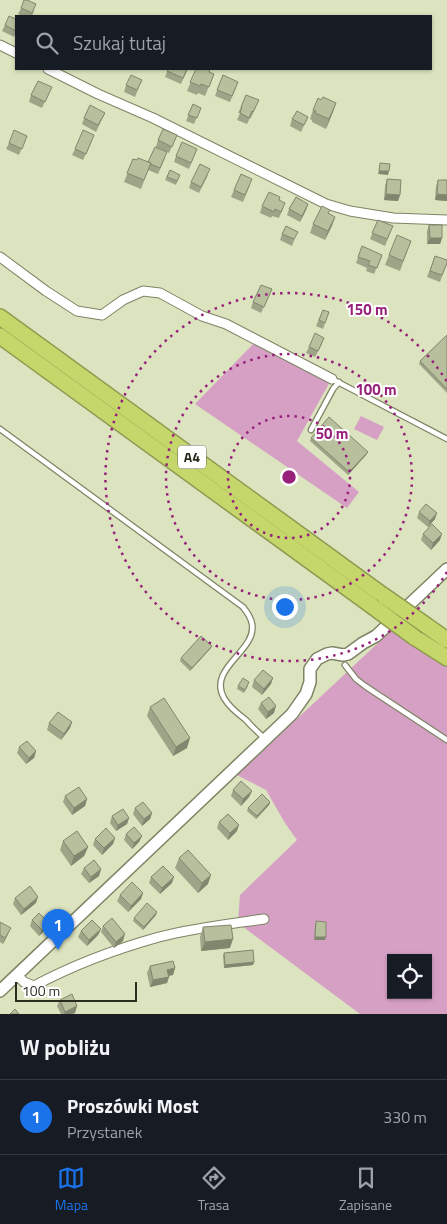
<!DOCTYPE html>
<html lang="pl">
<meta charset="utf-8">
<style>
:root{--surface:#171b24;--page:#242831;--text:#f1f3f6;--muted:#9ea1a6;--line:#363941;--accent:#1a73e8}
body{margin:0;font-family:"Titillium Web",sans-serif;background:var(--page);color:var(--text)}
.controls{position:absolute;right:15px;bottom:15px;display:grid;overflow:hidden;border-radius:0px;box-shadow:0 1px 4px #0004}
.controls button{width:45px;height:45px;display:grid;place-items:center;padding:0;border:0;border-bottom:1px solid var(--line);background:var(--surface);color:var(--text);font:25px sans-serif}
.scale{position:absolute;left:15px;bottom:12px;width:122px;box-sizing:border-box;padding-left:5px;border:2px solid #2a2c1f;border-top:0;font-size:14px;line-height:18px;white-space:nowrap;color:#2a2c1f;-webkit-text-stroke:4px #fff;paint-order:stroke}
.you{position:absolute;left:284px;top:606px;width:18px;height:18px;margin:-12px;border:4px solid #fff;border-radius:50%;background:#1a73e8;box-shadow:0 0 0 8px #1a73e833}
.badge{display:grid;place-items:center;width:32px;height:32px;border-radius:50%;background:var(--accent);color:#fff;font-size:16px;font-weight:700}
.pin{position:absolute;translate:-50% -41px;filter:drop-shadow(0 1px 2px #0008)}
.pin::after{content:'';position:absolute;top:26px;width:18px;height:15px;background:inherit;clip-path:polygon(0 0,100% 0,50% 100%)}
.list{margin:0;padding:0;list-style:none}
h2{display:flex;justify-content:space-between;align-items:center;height:65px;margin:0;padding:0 20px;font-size:21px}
h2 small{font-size:16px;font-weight:400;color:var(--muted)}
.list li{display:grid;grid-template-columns:32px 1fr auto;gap:15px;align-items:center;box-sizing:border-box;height:75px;padding:0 20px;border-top:1px solid var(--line)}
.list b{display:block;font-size:19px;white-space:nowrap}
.list p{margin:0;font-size:16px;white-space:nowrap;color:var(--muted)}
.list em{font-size:16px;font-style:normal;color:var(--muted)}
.icon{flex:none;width:28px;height:28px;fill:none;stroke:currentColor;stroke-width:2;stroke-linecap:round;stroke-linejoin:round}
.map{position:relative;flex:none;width:447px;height:1014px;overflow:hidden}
.search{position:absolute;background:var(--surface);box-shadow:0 1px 4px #0004;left:15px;right:15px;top:15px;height:55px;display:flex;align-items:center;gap:12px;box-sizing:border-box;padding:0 18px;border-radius:0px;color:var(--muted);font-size:19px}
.sheet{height:140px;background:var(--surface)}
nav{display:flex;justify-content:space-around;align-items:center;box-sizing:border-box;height:70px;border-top:1px solid var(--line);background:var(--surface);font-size:14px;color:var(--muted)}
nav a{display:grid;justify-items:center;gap:2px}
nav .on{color:var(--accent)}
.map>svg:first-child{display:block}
.green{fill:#d6a0c4;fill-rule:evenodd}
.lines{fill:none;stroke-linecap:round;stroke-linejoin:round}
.lane-casing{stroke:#7e8464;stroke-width:7}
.street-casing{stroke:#7e8464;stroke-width:11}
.secondary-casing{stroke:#7e8464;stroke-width:14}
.highway-casing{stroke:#8f9a50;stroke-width:18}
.lane{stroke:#fff;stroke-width:4.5}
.street{stroke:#fff;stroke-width:9}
.secondary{stroke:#fff;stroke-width:11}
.highway{stroke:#c5d66a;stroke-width:15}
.highway-bridge-casing{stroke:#8f9a50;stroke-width:18;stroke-linecap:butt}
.highway-bridge{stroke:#c5d66a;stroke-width:15}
.wall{fill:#9ea487}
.shaded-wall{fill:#81866e}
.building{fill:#b8bf9d;stroke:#81866e}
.ring{fill:none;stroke:#97207b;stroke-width:2.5;stroke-dasharray:2.5 5}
.labels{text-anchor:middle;stroke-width:4;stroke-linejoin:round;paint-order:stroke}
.shield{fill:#fff;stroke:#6a6b62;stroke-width:1}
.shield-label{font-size:14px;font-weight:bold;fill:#2a2c1f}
.centre{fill:#97207b;stroke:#fff;stroke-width:2.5}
.ring-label{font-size:15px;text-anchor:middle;font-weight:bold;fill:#97207b;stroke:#fff;stroke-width:4;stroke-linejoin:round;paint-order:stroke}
</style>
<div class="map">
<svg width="447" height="1014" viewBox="0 0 447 1014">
<rect width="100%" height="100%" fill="#dbe3bf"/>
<path class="green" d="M255,342l76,38 -34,61 62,51 -12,16 -152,-104z
M361,416l23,11 -7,13 -23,-11z
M393,629l54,37v348h-87l-122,-91 2,-28 57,-55 -12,-17 -19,-33 -29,-15zM391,958h37v37h-37z"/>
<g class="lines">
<defs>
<path id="lane" d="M332,379l115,60
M0,429l243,178c4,5 8,10 9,17 5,27 -45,44 -28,74 5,9 14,16 22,22 6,7 13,13 19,19
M311,430l22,-41 6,-7
M345,665l11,14 9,7 82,54"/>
<path id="street" d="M0,45l16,8
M48,69l50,25 55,24 173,86 24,7 43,7 54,2
M0,257l46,34 31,20 25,4 21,-15 20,-9 17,2 42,23 24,8 106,55
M17,975l7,7 10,4c39,-21 82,-37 125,-49 34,-9 70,-13 105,-18"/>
<path id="secondary" d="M0,991l292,-277 14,-20 4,-12v-13l7,-10 10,-5 5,-1 11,2 5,-1 15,-11 13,-7 71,-67"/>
<path id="highway" d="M0,317l384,279
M0,336l372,270
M427,626l20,14
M414,637l33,21"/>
</defs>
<use href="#lane" class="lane-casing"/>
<use href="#street" class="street-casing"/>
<use href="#secondary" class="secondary-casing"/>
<use href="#highway" class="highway-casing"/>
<use href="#lane" class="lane"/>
<use href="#street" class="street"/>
<use href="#secondary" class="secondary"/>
<use href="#highway" class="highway"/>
<defs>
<path id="highway-bridge" d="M384,596l43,30
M372,606l42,31"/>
</defs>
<use href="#highway-bridge" class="highway-bridge-casing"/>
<use href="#highway-bridge" class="highway-bridge"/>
</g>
<path class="wall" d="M21,8l13,3 -2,5h-10l-4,-2z
M16,19v12l-2,6 -12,-6 3,-6z
M168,69h20l-7,15 -16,-7z
M196,69l18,5 -9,22 -7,-3 -1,2 -10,-4z
M223,75l13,13 -6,14 -15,-6z
M142,80l-7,17 -11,-5 2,-7z
M49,93l-7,15 -13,-6 2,-7z
M259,100l-8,18h-1l-3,6 -10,-4 3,-7h-2l3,-6z
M321,100l15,3 -10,26 -14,-7v-2l-2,-1 3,-9z
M193,104l8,4 -7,16 -8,-3z
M105,113l-9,19 -14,-8 2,-6z
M308,117l-7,15 -11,-6 2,-7z
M177,135l-8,18 -13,-6 2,-7z
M27,136l-8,19 -13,-6 3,-6z
M92,141l-9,19 -11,-5 3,-6z
M197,149l-8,20 -15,-7 2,-6z
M165,158l-7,16 -10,-4 -7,19 -17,-7 9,-23 4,1 11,2z
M170,170l10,5 -4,10 -11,-5z
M208,175l-9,18 -10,-5 2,-6z
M387,179l13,16 -2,6 -14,-1 1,-14z
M438,180h9v21l-12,-1 1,-14z
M250,185l-7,17 -12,-5 3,-7z
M279,200l4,9 -4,9 -7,-2 -1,2 -11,-5 2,-7z
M308,204l-2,6 -6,12 -13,-7 2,-6z
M328,213l7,4 -10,23 -15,-7 3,-9z
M378,220l15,6 -8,20 -15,-7z
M429,225l13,13 -2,6h-13v-13z
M282,234l13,4 -3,8 -12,-6z
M411,241l-11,30 -15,-6 4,-10z
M362,246l20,9 -8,19 -8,-3 1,-3 -11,-5z
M435,256l12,7 -7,19 -13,-5z
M272,289l-11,24 -10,-5 2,-6z
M323,310l6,2 -6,17 -7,-3z
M447,335v58l-28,-29 1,-3z
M322,344l-7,13 -9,-4 3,-6z
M311,438l57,14 -2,3 -18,20 -38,-34z
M419,512l16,7 -7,8 -11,-9z
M423,534l17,6 -9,10 -10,-10z
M212,646l-2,3 -20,22 -10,-10 1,-3z
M254,680l17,4 -9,11 -10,-8z
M238,686h10l-4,7 -7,-4z
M261,703l13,10 -8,6 -8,-10z
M150,707l37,41 -14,8 -26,-40z
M72,722l-2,6 -9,12 -14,-10 2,-7z
M19,747l17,4 -2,7 -8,6 -9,-11z
M233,790l19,1 -3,6 -8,9 -10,-10z
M65,796l22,3 -2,7 -13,9 -9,-13z
M270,802l-1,3 -13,14 -9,-8 1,-3z
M135,808l17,5 -2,6 -8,7 -9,-12z
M112,816l17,2 -2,6 -11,7 -6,-8z
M219,822l18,9 -9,9 -11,-12z
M126,834l16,2 -3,6 -7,7 -8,-9z
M115,838l-2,6 -11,11 -9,-10 2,-6z
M63,841l25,6 -4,9 -13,10 -11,-16z
M179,858l29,26 -10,9 -23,-25z
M84,868l17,1 -2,7 -10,7 -8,-9z
M151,877l21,6 -12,11 -11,-11z
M143,893l-2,6 -13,13 -11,-11 3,-6z
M15,898l21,5 -15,12 -8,-11z
M156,915l-13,15 -10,-9 1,-3z
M32,920l17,3 -3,6 -7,7 -9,-10z
M316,921l9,19h-11l1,-15z
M0,922l8,12 -5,10 -3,-2z
M103,926l20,15 -9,7 -13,-16z
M203,927l27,21 -29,3 -1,-14z
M101,929l-3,6 -11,11 -9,-9 3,-6z
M224,953l30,9 -1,3 -29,3 -1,-12z
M150,966l25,2 -2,7 -4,1 -2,7 -17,4 -3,-14z
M60,1000l17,6 -2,7 -3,1h-11l-4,-8z"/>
<path class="shaded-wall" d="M336,103l-3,9 -7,17 3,-10z
M379,171h10l-1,4 -10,-1z
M386,194l14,1 -2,6 -14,-1z
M437,194l10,1v6l-12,-1z
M308,204l-2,6 -6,12 2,-6z
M335,217l-3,9 -7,14 3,-9z
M430,238h12l-2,6h-13z
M368,452l-2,3 -18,20 1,-3z
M437,513l-2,6 -7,8 2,-6z
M442,534l-2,6 -9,10 2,-7z
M212,646l-2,3 -20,22 2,-3z
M273,678l-2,6 -9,11 2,-6z
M276,706l-2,7 -8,6 2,-7z
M72,722l-2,6 -9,12 3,-6z
M190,738l-3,10 -14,8 3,-9z
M36,751l-2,7 -8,6 3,-6z
M252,791l-3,6 -8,9 2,-7z
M87,799l-2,7 -13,9 2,-7z
M270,802l-1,3 -13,14 1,-3z
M152,813l-2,6 -8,7 2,-7z
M129,818l-2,6 -11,7 2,-6z
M239,825l-2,6 -9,9 2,-7z
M142,836l-3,6 -7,7 2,-6z
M115,838l-2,6 -11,11 2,-7z
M88,847l-4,9 -13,10 3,-10z
M101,869l-2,7 -10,7 2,-6z
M211,875l-3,9 -10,9 4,-10z
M174,877l-2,6 -12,11 2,-6z
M143,893l-2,6 -13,13 3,-6z
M38,897l-2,6 -15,12 3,-6z
M157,912l-1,3 -13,15 1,-3z
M49,923l-3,6 -7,7 3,-6z
M11,928l-8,16 2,-6z
M101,929l-3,6 -11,11 2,-6z
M125,934l-2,7 -9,7 2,-6z
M315,937h11l-1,3h-11z
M233,939l-3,9 -29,3 4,-9z
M254,962l-1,3 -29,3 1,-3z
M175,968l-2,7 -8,1 2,-6z
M169,977l-2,6 -17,4 3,-7z
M77,1006l-2,7 -3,1h-8l1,-2z"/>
<path class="building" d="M24,0h3l9,4 -4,9 -11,-5z
M9,16l7,3v12l-11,-6z
M168,69h19l-4,9 -16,-7z
M196,69h14l-1,3 5,2 -5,13 -8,-3 -1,2 -10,-4z
M131,75l11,5 -5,10 -11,-5z
M223,75l15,7 -6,14 -15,-6z
M38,81l14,6 -7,15 -14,-7z
M246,95l13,5 -6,12 -1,-1 -3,7 -9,-5 2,-6h-1z
M323,97l13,6 -7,16 -14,-6 1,-2 -3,-1 5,-12 3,2z
M193,104l8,4 -4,10 -9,-3z
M90,105l15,8 -7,12 -14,-7z
M297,111l11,6 -4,8 -12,-6z
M163,129l14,6 -5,12 -14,-7z
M14,130l13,6 -5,13 -13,-6z
M83,130l11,5 -8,19 -11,-5z
M182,142l15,7 -6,14 -15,-7z
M155,147l12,5 -7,16 -10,-4 1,-1 -3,-1z
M138,158l13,5 -7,17 -17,-7 6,-14 4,1z
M380,163l10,1 -1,7h-10z
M200,164l10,5 -9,18 -10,-5z
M170,170l10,5 -3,6 -10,-4z
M241,174l11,5 -7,16 -11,-5z
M387,179l14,1 -1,15 -14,-1z
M438,180h9v15l-10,-1z
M269,192l11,5 -1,3 6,3 -4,9 -6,-3 -1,3 -12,-6z
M296,197l12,7 -6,12 -13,-7z
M322,206l8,4 -2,3 7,4 -7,14 -15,-7z
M378,220l15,6 -6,13 -15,-6z
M429,225h13v13h-12z
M286,226l12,6 -4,7 -12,-5z
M397,235l14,6 -8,20 -14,-6z
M362,246l20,9 -5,13 -9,-3 2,-4 -12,-4z
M435,256l12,4v3l-5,12 -12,-4z
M261,285l11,4 -8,18 -11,-5z
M323,310l6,2 -4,11 -6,-3z
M315,333l9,5 -6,13 -9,-4z
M447,335v54l-27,-28z
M329,417l39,35 -19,20 -38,-34z
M426,504l11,9 -7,8 -11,-9z
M432,524l10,10 -9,9 -10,-9z
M201,636l11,10 -20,22 -11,-10z
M263,670l10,8 -9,11 -10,-9z
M243,678l6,4 -4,8 -7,-4z
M269,697l7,9 -8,6 -7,-9z
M164,698l26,40 -14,9 -26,-40z
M58,712l14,10 -8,12 -15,-11z
M27,741l9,10 -7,7 -10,-11z
M241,781l11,10 -9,8 -10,-9z
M79,787l8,12 -13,9 -9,-12z
M262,794l8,8 -13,14 -9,-8z
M143,802l9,11 -8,6 -9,-11z
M123,809l6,9 -11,7 -6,-9z
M228,814l11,11 -9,8 -11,-11z
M134,827l8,9 -8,7 -8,-9z
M106,828l9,10 -11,10 -9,-9z
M77,831l11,16 -14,9 -11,-15z
M188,850l23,25 -9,8 -23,-25z
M94,860l7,9 -10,8 -7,-9z
M163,866l11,11 -12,11 -11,-11z
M132,882l11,11 -12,13 -11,-11z
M30,886l8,11 -14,12 -9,-11z
M147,903l10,9 -13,15 -10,-9z
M39,913l10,10 -7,7 -10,-10z
M112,918l13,16 -9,8 -13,-16z
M92,920l9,9 -12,11 -8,-9z
M316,921l10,1v15h-11z
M0,922l11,6 -6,10 -5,-3z
M231,925l2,14 -28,3 -2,-15z
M253,950l1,12 -29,3 -1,-12z
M173,961l2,7 -8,2 2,7 -16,3 -3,-14z
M72,994l5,12 -12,6 -5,-12z
M15,1009l4,5h-9z"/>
<g class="ring">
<circle cx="289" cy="477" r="61"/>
<circle cx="289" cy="477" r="123"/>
<path d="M447 572A184 184 0 1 1 447 382"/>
</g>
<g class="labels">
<rect class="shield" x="178" y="445.5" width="28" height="23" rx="4"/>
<g class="shield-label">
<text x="192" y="462">A4</text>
</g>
</g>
<circle cx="289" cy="477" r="8" class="centre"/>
<g class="ring-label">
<text x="367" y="315">150 m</text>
<text x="376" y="395">100 m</text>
<text x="332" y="439">50 m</text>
</g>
</svg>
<div class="controls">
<button><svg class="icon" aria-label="locate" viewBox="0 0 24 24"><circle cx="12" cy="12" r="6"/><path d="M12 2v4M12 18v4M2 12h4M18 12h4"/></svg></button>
</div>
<div class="scale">100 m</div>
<div class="you"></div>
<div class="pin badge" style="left:58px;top:950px">1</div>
<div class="search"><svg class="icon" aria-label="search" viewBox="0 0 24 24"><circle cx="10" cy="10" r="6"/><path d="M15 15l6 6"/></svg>Szukaj tutaj</div>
</div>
<section class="sheet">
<h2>W pobliżu<small></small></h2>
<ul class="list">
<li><span class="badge">1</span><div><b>Proszówki Most</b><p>Przystanek</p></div><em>330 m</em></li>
</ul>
</section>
<nav>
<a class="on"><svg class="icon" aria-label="map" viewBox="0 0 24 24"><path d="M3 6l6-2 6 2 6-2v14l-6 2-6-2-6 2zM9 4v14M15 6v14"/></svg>Mapa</a>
<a><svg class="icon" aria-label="directions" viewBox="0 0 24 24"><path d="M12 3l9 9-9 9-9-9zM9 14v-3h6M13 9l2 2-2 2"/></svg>Trasa</a>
<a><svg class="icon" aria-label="saved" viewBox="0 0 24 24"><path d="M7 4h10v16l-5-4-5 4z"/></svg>Zapisane</a>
</nav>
